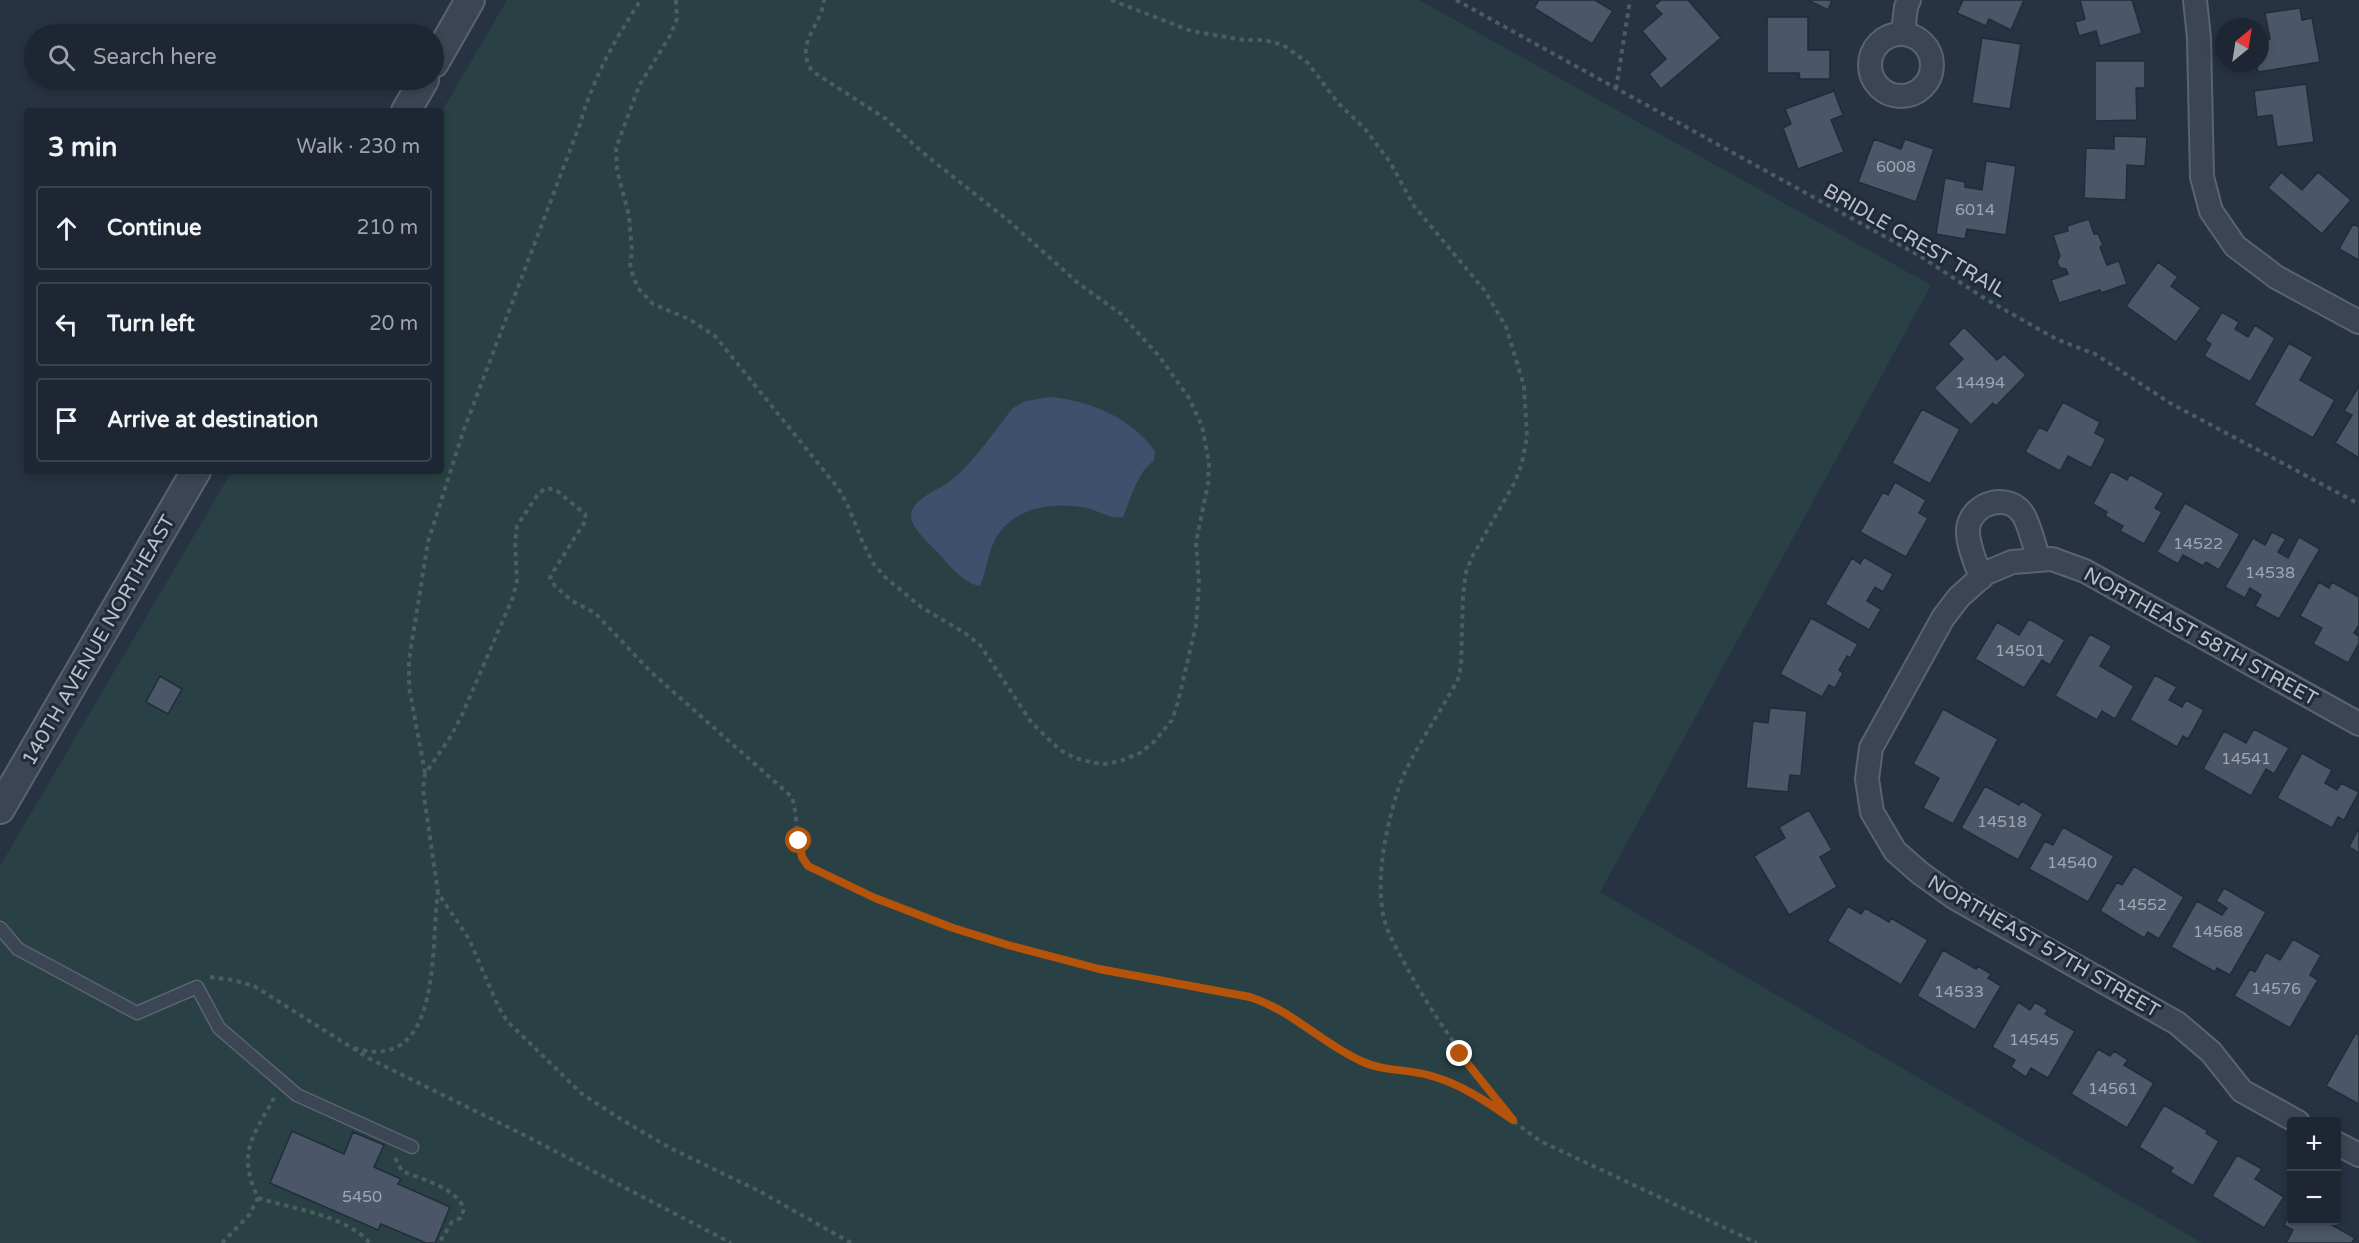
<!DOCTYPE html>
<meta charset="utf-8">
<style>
:root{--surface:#1d2632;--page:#252e3a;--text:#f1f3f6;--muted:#a0a5ac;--line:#3b434d}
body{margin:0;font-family:"Varela Round",sans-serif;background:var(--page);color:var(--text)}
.controls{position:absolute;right:18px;bottom:18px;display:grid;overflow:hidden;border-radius:6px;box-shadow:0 3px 9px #0003}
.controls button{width:54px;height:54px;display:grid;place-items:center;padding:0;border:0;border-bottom:2px solid var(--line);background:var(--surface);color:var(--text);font:30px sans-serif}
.compass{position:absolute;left:2215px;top:18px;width:54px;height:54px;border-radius:50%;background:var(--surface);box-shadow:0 3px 9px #0003;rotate:30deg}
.stop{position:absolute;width:18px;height:18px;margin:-14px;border:4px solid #b45309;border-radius:50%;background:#fff}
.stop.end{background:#b45309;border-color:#fff;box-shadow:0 2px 6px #0008}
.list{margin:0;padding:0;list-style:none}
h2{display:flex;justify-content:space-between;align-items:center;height:78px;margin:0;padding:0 24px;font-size:26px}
h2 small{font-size:20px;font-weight:400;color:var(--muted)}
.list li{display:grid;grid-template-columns:39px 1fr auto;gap:18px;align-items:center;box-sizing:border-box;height:84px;margin:0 12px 12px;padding:0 12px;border:2px solid var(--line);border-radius:6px}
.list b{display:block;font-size:22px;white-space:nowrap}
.list em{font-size:20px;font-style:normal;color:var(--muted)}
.icon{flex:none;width:33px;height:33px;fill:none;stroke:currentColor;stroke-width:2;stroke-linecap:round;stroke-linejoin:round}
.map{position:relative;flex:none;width:2359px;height:1243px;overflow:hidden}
.search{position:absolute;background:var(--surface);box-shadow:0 3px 9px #0003;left:24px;top:24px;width:420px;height:66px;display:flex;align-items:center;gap:15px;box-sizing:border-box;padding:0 21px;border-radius:33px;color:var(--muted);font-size:22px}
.panel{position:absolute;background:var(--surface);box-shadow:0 3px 9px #0003;left:24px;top:108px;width:420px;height:366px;border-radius:6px}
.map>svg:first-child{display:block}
.green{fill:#294144}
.water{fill:#3e506c}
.building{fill:#4b5769;stroke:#222c3a;stroke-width:1.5}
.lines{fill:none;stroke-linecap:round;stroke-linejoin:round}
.service-casing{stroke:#5a6370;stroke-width:15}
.minor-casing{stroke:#5a6370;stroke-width:26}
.tertiary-casing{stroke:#5a6370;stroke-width:32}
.path{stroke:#485e60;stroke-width:4;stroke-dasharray:4.5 4.5;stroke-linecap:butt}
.service{stroke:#3c4553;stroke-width:12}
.minor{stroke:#3c4553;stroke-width:22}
.tertiary{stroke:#3c4553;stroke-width:28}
.route{stroke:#b45309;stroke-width:8}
.labels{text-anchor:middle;stroke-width:6;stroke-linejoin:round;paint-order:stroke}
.number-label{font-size:16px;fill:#9ea6b3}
.street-label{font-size:20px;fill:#b9c0cc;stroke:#202a38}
</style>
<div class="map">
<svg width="2359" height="1243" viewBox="0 0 2359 1243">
<rect width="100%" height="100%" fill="#273343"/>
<path class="green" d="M507,0h912l512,285 -331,607 602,351h-2202v-377l232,-395h209v-358z"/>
<path class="water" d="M1051,397c40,4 80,21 104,54l-1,9 -10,10 -9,16 -12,31c-11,3 -24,-6 -36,-9 -34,-7 -77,-1 -93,34 -7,14 -8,30 -14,44 -13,-1 -31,-20 -39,-30 -9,-10 -29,-26 -30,-40 0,-17 28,-26 39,-35 22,-16 45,-51 63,-73l13,-7z"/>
<path class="building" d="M1539,0h56l18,11 -21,33 -58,-36z
M1661,0h27l33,38 -60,51 -12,-15 17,-15 -24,-28 20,-17 -8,-8z
M1808,0h24l-4,10z
M1963,0h61l-13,30 -22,-11 -3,7 -29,-13z
M2080,0h52l10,33 -42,13 -4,-15 -17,5 -4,-14 10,-3z
M2300,8l2,12 10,-2 8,44 -62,10 -2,-9h4v-22l10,-2 -5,-26z
M1767,17h41v33h22v29h-30l-1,-6h-32z
M1982,38l39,6 -11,65 -38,-6z
M2095,61h50v27h-9l1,32 -42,1z
M2306,84l8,58 -37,5 -5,-32 -15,2 -3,-26z
M1834,91l9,24 -12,5 13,32 -46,17 -15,-41 8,-4 -6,-15z
M2114,136l33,1 -2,29 -18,-1 -1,35 -42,-2 2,-50 28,1z
M1874,139l27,10 4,-10 29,10 -18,53 -58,-20z
M1986,161l30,5 -10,69 -39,-6 -2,10 -29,-5 9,-56 20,4v5l17,3z
M2281,172l21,18 16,-18 33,28 -29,34 -54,-46z
M2089,219l5,15h4l5,11 -3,2 7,18 12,-4 8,23 -26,9 -1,-3 -41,13 -8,-23 17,-6 -2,-5 -6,-1 -3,-6 3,-6 -7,-21 15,-4 -1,-5z
M2353,224l6,3v33l-20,-11z
M2158,262l20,15 -7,9 30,22 -25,34 -50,-36z
M2222,312l17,10 -4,7 13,8 7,-12 20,13 -25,44 -46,-26 7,-12 -6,-4z
M1964,327l33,33 7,-6 22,21 -30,31 -3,-3 -22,22 -37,-37 29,-29 -15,-15z
M2289,343l24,14 -13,23 35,20 -22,38 -59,-33z
M2359,386v72l-24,-15 17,-28 -8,-4z
M2063,402l37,20 -5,11 11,6 -15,29 -23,-12 -8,15 -35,-19 14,-25 8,4z
M1922,409l38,20 -30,55 -38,-21z
M2111,471l16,9 3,-6 34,19 -9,15 7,4 -18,32 -24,-13 3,-5 -18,-10 2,-4 -14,-8z
M1895,482l31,18 -7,13 9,5 -22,39 -46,-25 23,-40 5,3z
M2185,503l55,31 -21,36 -13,-8 -3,4 -20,-11 -5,9 -21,-12z
M2272,532l14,7 -8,13 10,6 11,-21 21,12 -41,70 -24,-13 6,-11 -11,-7 -5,10 -20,-11 28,-49 12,7z
M1864,557l29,17 -10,18 -8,-5 -8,14 14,8 -12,21 -44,-26 27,-46 8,6z
M2319,582l10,6 3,-6 27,15v28l-5,8 5,3v7l-11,20 -35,-19 9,-16 -22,-12z
M1811,618l47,26 -8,14 -3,-2 -8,14 4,3 -8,15 -6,-3 -7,12 -42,-23z
M2029,619l36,21 -15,25 -8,-5 -18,28 -49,-29 22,-37 22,13z
M2090,634l22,12 -12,20 34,20 -19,33 -13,-8 -5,9 -42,-24z
M2155,675l22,12 -8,13 13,7 4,-7 18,10 -16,29 -5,-3 -6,11 -47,-27z
M160,676l22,13 -14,25 -22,-12z
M1770,708l37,3 -6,65 -11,-1 -2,17 -42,-4 7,-67 15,2z
M1943,709l55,30 -45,85 -30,-16 16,-30 -26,-14z
M2254,729l35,19 -15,26 -8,-5 -15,27 -48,-27 21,-38 22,12z
M2302,753l30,17 -7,13 12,7 4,-7 18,9 -15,28 -6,-3 -6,11 -55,-30z
M1985,786l34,19 3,-4 21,13 -25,46 -57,-32z
M1809,810l23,40 -12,7 17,30 -48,28 -35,-59 31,-18 -6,-11z
M2063,827l51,29 -26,46 -59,-33 16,-28 8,4z
M2359,828v25l-10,-6z
M2134,866l50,31 -25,42 -11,-7 -4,6 -44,-27 17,-29 5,3z
M2224,888l42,24 -36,63 -13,-7 -2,4 -44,-25 26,-46 25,14 5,-7 -11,-7z
M1848,906l13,8 4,-6 24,14 2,-4 37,22 -27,45 -74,-44z
M2293,939l28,16 -11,20 8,5 -28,48 -56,-32 16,-27 5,3 11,-20 14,8z
M1943,950l33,19 2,-3 13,8 -3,4 13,8 -26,44 -58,-34z
M2018,1002l12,8 5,-8 13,8 -3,4 30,17 -27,47 -17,-10 -5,9 -15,-10 4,-7 -23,-13z
M2356,1033l3,2v69l-33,-18z
M2098,1049l12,7 4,-5 14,9 -4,5 30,18 -27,45 -56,-34z
M2164,1105l44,26 -2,2 13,8 -26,45 -23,-14 3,-4 -34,-21z
M292,1131l52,23 9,-22 31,13 -10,22 27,12 -3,5 52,23 -15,36h-9l-45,-19 -3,6 -108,-47z
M2237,1155l25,14 -7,10 29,18 -20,31 -52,-32z
M2292,1211v9h40l-2,4 25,14 -3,5h-66l7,-13 -9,-5z"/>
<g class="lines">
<defs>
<path id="service" d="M0,928l18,21 119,64 60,-26 22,41 78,67 115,52"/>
<path id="minor" d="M2195,0l4,38 3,139 9,34 24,35 41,31 83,45
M1903,33l3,-26 3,-7
M1870 65a31 31 0 1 1 62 0a31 31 0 1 1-62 0Z
M1981,578c-5,-15 -14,-34 -13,-49 3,-27 42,-38 56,-13 7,13 10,30 15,44
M2298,1122l-56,-31 -31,-39 -34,-29 -222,-125 -35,-25 -25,-22 -23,-39 -5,-33 4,-31 72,-130 16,-21 27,-24 26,-11 40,-3 33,12 274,153
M2336,1143l23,12"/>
<path id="tertiary" d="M434,63l36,-63
M406,111l18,-31
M0,809l196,-338"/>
</defs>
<use href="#service" class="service-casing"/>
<use href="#minor" class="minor-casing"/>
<use href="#tertiary" class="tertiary-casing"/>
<path class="path" d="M676,0l1,19 -6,15 -32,52 -23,62 1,22 12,46 3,35 -2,13 3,12 5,12 15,16 36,15 26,17 123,152 10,18 15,37 10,20 12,14 36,30 44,26 15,12 51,77 29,28 15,8 20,5 10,1 15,-3 20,-8 15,-12 17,-21 6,-18 18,-77 3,-41 -3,-42 12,-58 1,-21 -7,-37 -13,-28 -30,-42 -38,-42 -42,-30 -69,-62 -88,-70 -36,-33 -74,-48c-18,-28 9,-44 12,-71
M1111,0l80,31 53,9h20l19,5 25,18 30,40 27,26 25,33 24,44 71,85 21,36 18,59 3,50 -5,27 -7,19 -43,75 -6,15 -3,23 -2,71 -3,13c-17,33 -47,74 -59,108 -12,37 -22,82 -17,120 2,22 14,40 24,59 29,54 65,101 103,149
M1456,0l464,256 64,42 72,41 39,15 75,49 189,101
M1616,89l14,-89
M425,773l-16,-86v-27l19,-118 35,-110 117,-308c13,-46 35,-85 61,-124
M210,977l23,3 21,6 116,73 158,78 203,106
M354,1048c90,27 76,-104 84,-155
M395,1158l7,13c21,9 51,15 62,37l-3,10 -9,4 -13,21
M258,1198c35,11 87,17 112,45
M222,1243l27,-28 9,-17c-21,-45 -6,-60 16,-100
M851,1243l-90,-51 -91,-44 -51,-30 -37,-24 -75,-73 -9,-15 -29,-67 -31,-46 -15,-104 2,-15 26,-38 11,-21 51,-118 4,-17 -2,-38 2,-16 21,-32 8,-6 10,2 29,24 1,6 -33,52 -3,6 5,8 17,15 23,12 56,59 141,125c7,23 2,49 16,69l67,32 78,30 55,18 91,23 103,18 65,16 24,12 71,47 29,8 40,5 32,14 22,11 55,41 217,102"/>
<use href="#service" class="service"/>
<use href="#minor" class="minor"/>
<use href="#tertiary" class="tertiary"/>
</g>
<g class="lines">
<path class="route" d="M799,841l3,16 6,9 67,32 78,30 55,17 91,24 151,28c43,14 71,46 111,64 21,10 45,8 67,14 32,8 59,27 85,45l-53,-66"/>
</g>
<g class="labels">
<g class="number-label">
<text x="1896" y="172">6008</text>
<text x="1975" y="215">6014</text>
<text x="1980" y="388">14494</text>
<text x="2198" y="549">14522</text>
<text x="2270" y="578">14538</text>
<text x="2020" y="656">14501</text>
<text x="2246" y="764">14541</text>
<text x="2002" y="827">14518</text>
<text x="2072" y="868">14540</text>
<text x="2142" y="910">14552</text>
<text x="2218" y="937">14568</text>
<text x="2276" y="994">14576</text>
<text x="1959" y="997">14533</text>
<text x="2034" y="1045">14545</text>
<text x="2113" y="1094">14561</text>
<text x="362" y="1202">5450</text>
</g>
<g class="street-label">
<text transform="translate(1915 240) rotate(30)" y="7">BRIDLE CREST TRAIL</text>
<text transform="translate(2201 636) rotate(29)" y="7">NORTHEAST 58TH STREET</text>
<text transform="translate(98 640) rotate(-60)" y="7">140TH AVENUE NORTHEAST</text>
<text transform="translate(2044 946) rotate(30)" y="7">NORTHEAST 57TH STREET</text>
</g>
</g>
</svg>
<div class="controls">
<button>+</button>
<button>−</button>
</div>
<svg class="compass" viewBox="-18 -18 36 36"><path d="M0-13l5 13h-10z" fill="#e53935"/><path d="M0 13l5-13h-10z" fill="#a0a5ac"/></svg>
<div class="stop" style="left:799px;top:841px"></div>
<div class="stop end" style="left:1460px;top:1054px"></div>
<div class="search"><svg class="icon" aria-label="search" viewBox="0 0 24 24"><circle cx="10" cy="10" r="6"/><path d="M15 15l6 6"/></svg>Search here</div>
<section class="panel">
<h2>3 min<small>Walk · 230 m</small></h2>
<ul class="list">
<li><svg class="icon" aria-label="ahead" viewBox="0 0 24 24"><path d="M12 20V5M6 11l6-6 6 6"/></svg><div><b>Continue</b></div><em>210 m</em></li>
<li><svg class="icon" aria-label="left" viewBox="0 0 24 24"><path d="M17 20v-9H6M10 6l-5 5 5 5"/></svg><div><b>Turn left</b></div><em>20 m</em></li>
<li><svg class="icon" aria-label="arrive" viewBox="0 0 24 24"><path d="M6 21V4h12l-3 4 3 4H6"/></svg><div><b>Arrive at destination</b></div></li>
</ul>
</section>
</div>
